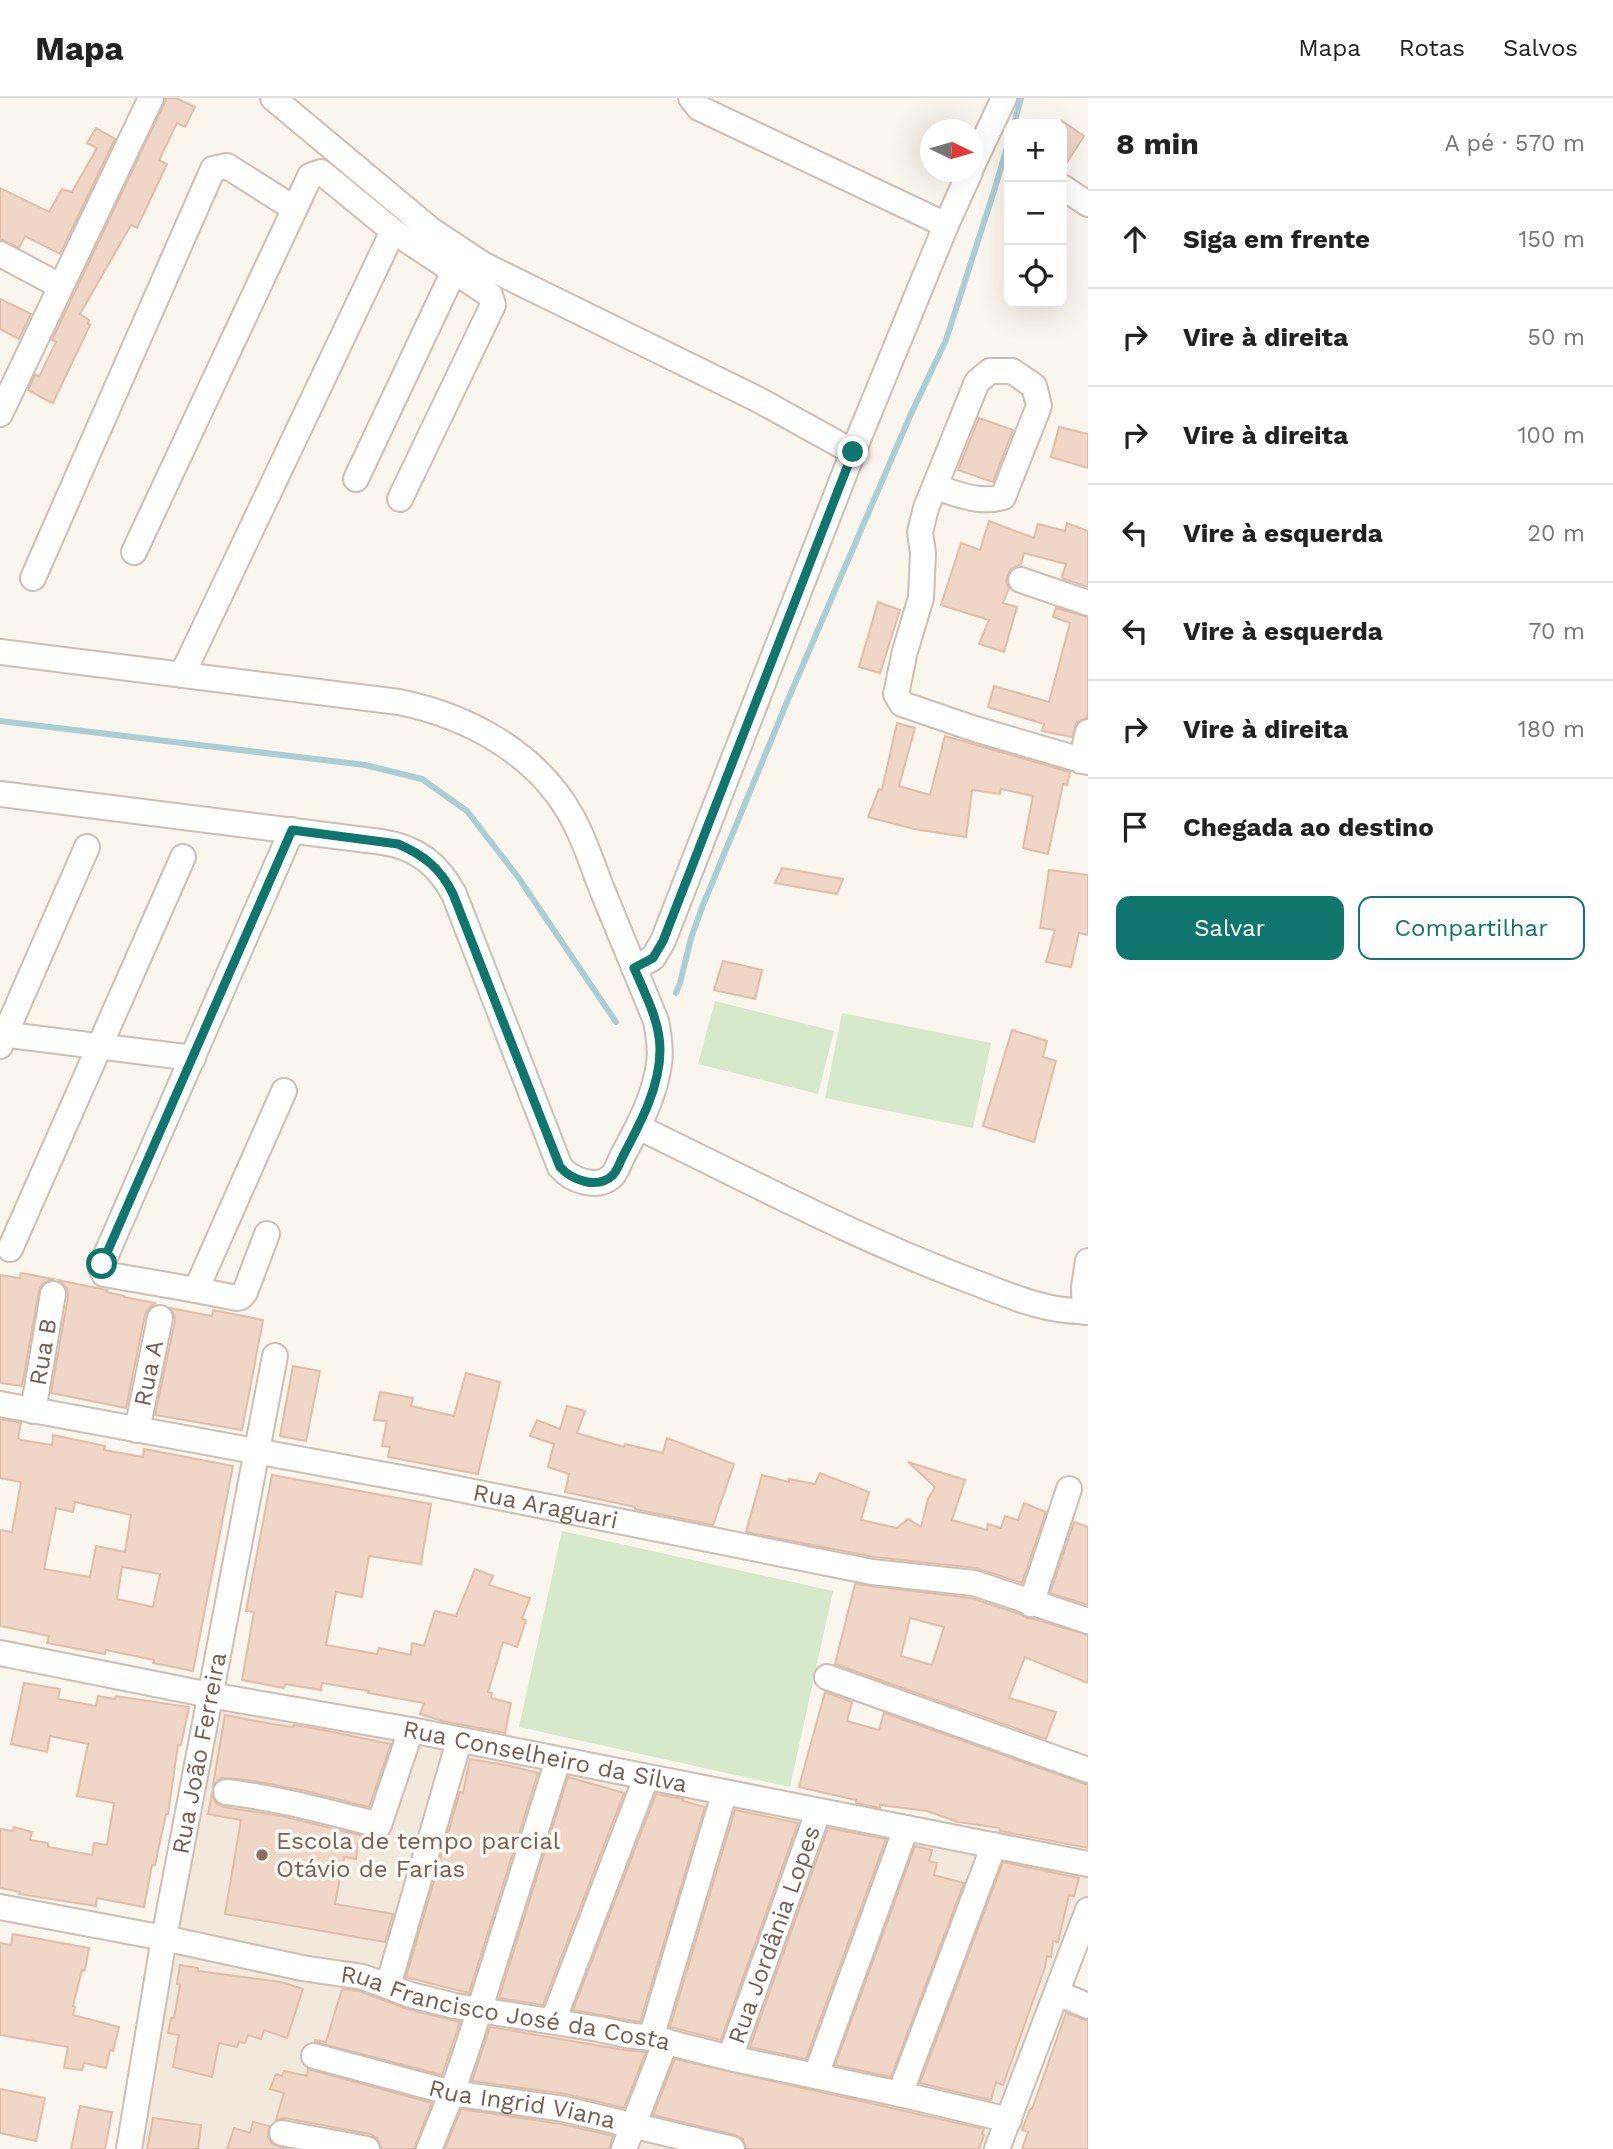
<!DOCTYPE html>
<html lang="pt">
<meta charset="utf-8">
<style>
:root{--surface:#fff;--page:#f6f6f6;--text:#222;--muted:#767676;--line:#e0e0e0;--accent:#0f766e}
body{margin:0;font-family:"Work Sans",sans-serif;background:var(--page);color:var(--text)}
.controls{position:absolute;right:21px;top:21px;display:grid;overflow:hidden;border-radius:14px;box-shadow:0 7px 28px #0002}
.controls button{width:63px;height:63px;display:grid;place-items:center;padding:0;border:0;border-bottom:2px solid var(--line);background:var(--surface);color:var(--text);font:35px sans-serif}
.compass{position:absolute;left:920px;top:21px;width:63px;height:63px;border-radius:50%;background:var(--surface);box-shadow:0 7px 28px #0002;rotate:95deg}
.stop{position:absolute;width:21px;height:21px;margin:-16px;border:5px solid #0f766e;border-radius:50%;background:#fff}
.stop.end{background:#0f766e;border-color:#fff;box-shadow:0 2px 7px #0008}
.list{margin:0;padding:0;list-style:none}
h2{display:flex;justify-content:space-between;align-items:center;height:91px;margin:0;padding:0 28px;font-size:30px}
h2 small{font-size:23px;font-weight:400;color:var(--muted)}
.list li{display:grid;grid-template-columns:46px 1fr auto;gap:21px;align-items:center;box-sizing:border-box;height:98px;padding:0 28px;border-top:2px solid var(--line)}
.list b{display:block;font-size:26px;white-space:nowrap}
.list em{font-size:23px;font-style:normal;color:var(--muted)}
.actions{display:flex;gap:14px;padding:21px 28px}
.actions a{flex:1;padding:16px 0;border:2px solid var(--accent);border-radius:14px;text-align:center;font-size:24px;color:var(--accent)}
.actions .main{background:var(--accent);color:#fff}
.icon{flex:none;width:38px;height:38px;fill:none;stroke:currentColor;stroke-width:2;stroke-linecap:round;stroke-linejoin:round}
.map{position:relative;flex:none;width:1088px;height:2051px;overflow:hidden}
header{display:flex;align-items:center;gap:42px;box-sizing:border-box;height:98px;padding:0 35px;background:var(--surface);border-bottom:2px solid var(--line)}
header strong{font-size:33px}
nav{display:flex;gap:38px;margin-inline-start:auto;font-size:24px}
main{display:flex}
aside{flex:1;background:var(--surface)}
.map>svg:first-child{display:block}
.residential{fill:#f2e8db}
.green{fill:#d7e9cb}
.lines{fill:none;stroke-linecap:round;stroke-linejoin:round}
.stream{stroke:#a9ced5;stroke-width:6}
.building{fill:#efd6c6;stroke:#e0bda8;stroke-width:2;fill-rule:evenodd}
.minor-casing{stroke:#cdbeb3;stroke-width:28}
.minor{stroke:#fff;stroke-width:24}
.route{stroke:#0f766e;stroke-width:9}
.education-dot{fill:#8d6e63;stroke:#fefaf3;stroke-width:2.5}
.labels{text-anchor:middle;stroke-width:7;stroke-linejoin:round;paint-order:stroke}
.street-label{font-size:24px;fill:#755e51;stroke:#fefaf3}
.education-label{font-size:24px;fill:#785e54;stroke:#fefaf3;text-anchor:start}
</style>
<header>
<strong>Mapa</strong>
<nav><a>Mapa</a><a>Rotas</a><a>Salvos</a></nav>
</header>
<main>
<div class="map">
<svg width="1088" height="2051" viewBox="0 0 1088 2051">
<rect width="100%" height="100%" fill="#fbf6ed"/>
<path class="residential" d="M214,1589l874,177v44l-95,241h-867z"/>
<path class="green" d="M715,903l119,30 -16,63 -120,-30z
M842,915l149,30 -18,85 -148,-30z
M562,1433l271,60 -43,196 -271,-60z"/>
<g class="lines">
<path class="stream" d="M1014,26l7,-26
M0,623l365,44 57,14 45,32 51,66 98,145
M676,895l4,-10 11,-45 12,-33 84,-203 123,-286 36,-76 49,-152 14,-48"/>
</g>
<path class="building" d="M166,0h10l19,9 -10,20 -8,-4 -18,37 8,4 -30,64 -6,-3 -51,89 9,6 -1,4 2,1 -37,78 -3,-1 -22,-12 7,-16 4,3 17,-35 -4,-2 112,-236z
M1062,23l22,15 -22,34z
M96,30l19,11 -55,115 -35,-18 -6,12 -19,-9v-51l49,24 13,-23 10,3 25,-44 -10,-5z
M0,201l31,15 -12,25 -19,-10z
M979,320l34,12 -20,52 -35,-12z
M1059,329l29,7v34l-37,-11z
M989,423l45,17 4,-14 27,7 2,-8 21,8v56l-24,-8 -2,-2 4,-13 -42,-11 -3,11 -10,5 -4,7 -1,6 3,6 -6,15 14,4 -13,45 -25,-8 10,-24 -48,-15 20,-62 19,7z
M878,504l22,8 -20,63 -21,-6z
M1056,510l32,9v94l-1,7 -10,4 -5,15 -30,-6 2,-7 -56,-17 6,-21 55,16 21,-79 -17,-6z
M897,625l18,5 -16,58 31,9 15,-59 125,36 -3,13 -4,-1 -15,70 -25,-6 10,-52 -32,-7 -1,5 -28,-4 -6,47 -52,-8 -46,-12 11,-28 3,1z
M782,770l61,11 -6,15 -62,-11z
M1049,772l39,5v60l-9,-2 -8,34 -25,-5 9,-32 -15,-2z
M723,863l39,9 -7,29 -41,-9z
M1012,932l35,11 -4,16 13,4 -22,81 -51,-16z
M21,1175l32,6 -11,5 -3,7 -17,95 -22,-3v-108l20,3z
M58,1182l49,10v2l17,4v1l31,6 -7,6 -3,6 -19,93 -75,-15 17,-96 -1,-9z
M170,1210l42,8 1,-6 50,10 -21,110 -87,-15 20,-94 -1,-7z
M293,1268l27,5 -14,70 -26,-5z
M466,1275l34,9 -22,92 -90,-17 2,-10 -8,-1 5,-25 -13,-1 6,-28 33,6 -2,8 43,10z
M567,1308l18,5 -8,22 47,14 1,-3 38,9 4,-15 67,26 -21,61 -78,-16v-2l-70,-15 4,-18 -21,-7 6,-23 -24,-8 7,-16 23,9z
M0,1321l21,4 -3,15 3,2 31,5 1,-10 52,11 -1,4 39,7 1,-8 89,17 -40,205 -40,-8 1,-3 -48,-10 -1,4 -58,-11 2,-7 -49,-10v-96l12,2 9,-50 -21,-4zM75,1404l56,13 -6,37 -29,-6 -6,31 -46,-8 12,-61 17,4zM122,1469l38,7 -7,33 -36,-8z
M908,1364l57,18 -13,40 35,10 1,-6 13,4 4,-12 13,4 6,-17 22,9 -24,71 -46,-15 -102,-11 -128,-25 16,-57 27,7v-3l26,5 5,-11 49,19 -8,28 36,8 11,-9 13,8 7,-28 7,-12z
M272,1377l159,29 -10,60 -52,-8 -7,41 -26,-5 -10,53 51,9 2,-6 32,7 1,-12 12,3 11,-35 21,5 19,-47 18,7 -4,9 41,13 -8,21 4,1 -9,27 -14,-5 -15,50 4,1 -1,5 20,5 -6,30 -63,-12 -22,-7 4,-11 -56,-10 1,-2 -47,-8 -1,7 -36,-6 -1,4 -42,-8 12,-68 -8,-1z
M1074,1424l14,5v78l-38,-12z
M855,1486l116,14 49,16 7,4 7,1 54,16v48l-63,-26 -16,41 47,14 -10,27 -211,-75zM910,1520l34,9 -12,38 -31,-9z
M24,1585l36,6 -2,10 38,7 2,-10 17,3 1,-3 73,11 -8,38h-3l-10,69h-2l-11,51h-3l-8,42 -47,-9 -1,8 -77,-12 1,-2 -20,-4v-59l13,2 1,-4 18,5 -2,8 18,3v4l44,8 2,-12 13,2 7,-42 -37,-7 11,-52 -38,-8 -3,16 -36,-8z
M825,1594l27,10 -5,19 32,9 5,-17 204,72v63l-88,-17 -1,-3 -41,-6 -31,-11 -47,-6v3l-24,-5v-3l-57,-13z
M225,1617l47,9 21,3 1,-2 29,5 68,14 -22,63 -63,-16 -58,-11 -27,-2 -8,7z
M470,1661l40,7 28,7 -69,220 -63,-16 54,-185 3,1z
M568,1679l56,16 -81,212 -44,-7z
M212,1696l4,9 7,4 58,9 95,23 -3,9 -15,-5 -2,16 -12,-2 -9,47 58,10 -8,28 -160,-28 16,-94 -33,-6z
M656,1696l27,5v2l22,6 -65,215 -67,-12z
M735,1712l63,13 -77,217 -51,-13z
M828,1730l58,11 -80,220 -56,-12z
M915,1748l17,4 -3,11 8,2 -3,12 30,8 -73,194 -56,-12z
M1003,1764l76,16 -5,18 -5,-1 -11,47 -5,-1 -2,16 -4,-1 -2,11 -42,118 -7,-3 -5,18 -71,-17z
M13,1836l76,14 -4,22h-3l-9,36 2,1 -2,8 46,12 -6,24 -3,-1 -4,18 -22,-5 -2,7 -18,-2 4,-21 -68,-12v-92l11,2z
M180,1867l18,3v3l83,11 22,7 -16,49 -23,-8 -3,9 -13,-4 -3,8 -6,-1 -2,5 -18,-4 -7,34 -39,-10 6,-32 -11,-2 3,-15h3l6,-33 -3,-1z
M342,1891l17,2 48,18 53,13 -18,53 -127,-33v-2l11,2z
M1066,1915l22,8v128h-66l6,-17 -6,-2 8,-21h2z
M490,1929l134,23 22,2 -22,56 -58,-14 -94,-13z
M675,1961l309,70 -2,5 2,1 -5,14h-233l-3,-10 -8,-4 -82,-20z
M308,1971l124,34 -18,46h-32l-5,-11 -7,-4 -85,-16 -9,2 8,-27 -14,-4 6,-15 6,2 2,-5 23,5z
M0,1991l45,9 -9,43 -36,-8z
M80,2008l32,6 -7,37h-34z
M461,2011l100,15 52,12 -4,13h-164z
M153,2020l48,7 -3,24h-51z
M253,2024l16,4 -1,11 4,7 15,5h-60l7,-21 16,5z"/>
<g class="lines">
<defs>
<g id="minor">
<path d="M273,0l158,132 53,35 275,135 94,52"/>
<path d="M691,0l8,10 247,117"/>
<path d="M972,68l32,-68"/>
<path d="M1062,89l26,17"/>
<path d="M0,156l60,32"/>
<path d="M0,316l151,-316"/>
<path d="M356,381l98,-208"/>
<path d="M935,389c23,7 44,17 68,10l36,-91 -5,-20 -22,-15h-22l-13,11 -51,126 -6,24 3,21 -2,45 -16,53 -9,43 6,10 73,25 113,33"/>
<path d="M134,454l176,-376 11,-4 72,59 97,64 3,10 -93,194"/>
<path d="M33,480l180,-409 14,-3 68,43"/>
<path d="M1021,482l67,23"/>
<path d="M0,554l399,50c69,14 138,51 173,115 13,23 21,50 31,75 18,43 35,86 53,129 3,15 5,29 3,43 -4,32 -21,63 -36,91 -3,6 -6,15 -10,20 -15,16 -42,5 -53,-8l-106,-273c-16,-30 -38,-47 -72,-52l-382,-48"/>
<path d="M182,577l211,-444"/>
<path d="M1081,663l7,-29"/>
<path d="M634,870l19,-10 10,-17 190,-489 93,-227 24,-53"/>
<path d="M0,936l193,24"/>
<path d="M0,948l87,-199"/>
<path d="M284,993l-88,199 -92,-16 -3,-6 1,-4 190,-434"/>
<path d="M638,1029c110,53 218,111 333,154 37,14 76,32 117,30"/>
<path d="M10,1151l173,-392"/>
<path d="M196,1192l41,8 4,-1 4,-5 22,-58"/>
<path d="M1085,1214l-1,-25 4,-26"/>
<path id="s1" d="M0,1306l434,80 438,88 102,11 114,38"/>
<path id="s2" d="M33,1313l20,-117"/>
<path id="s3" d="M137,1332l23,-112"/>
<path d="M1031,1506l38,-115"/>
<path id="s4" d="M0,1555l210,42 201,35 677,134"/>
<path d="M827,1579l261,93"/>
<path d="M226,1694c52,6 102,20 153,33l32,-95"/>
<path id="s5" d="M0,1809l164,31 138,30 61,9 48,18 44,11 144,23 27,6 25,3 79,20 170,36 109,26"/>
<path d="M388,1888l71,-245"/>
<path d="M1057,1895l31,13"/>
<path d="M553,1923l93,-243"/>
<path d="M651,1940l73,-244"/>
<path id="s6" d="M314,1958l138,37 112,16 168,40"/>
<path id="s7" d="M730,1960l88,-246"/>
<path d="M816,1977l90,-247"/>
<path d="M900,1996l94,-249"/>
<path d="M282,2035l85,16"/>
<path id="s8" d="M129,2051l35,-211 111,-582"/>
<path d="M429,2051l23,-56 17,-50 89,-283"/>
<path d="M624,2051l42,-108"/>
<path d="M997,2051l91,-239"/>
</g>
</defs>
<use href="#minor" class="minor-casing"/>
<use href="#minor" class="minor"/>
</g>
<g class="lines">
<path class="route" d="M102,1166l190,-434 106,14c26,11 43,25 55,50l107,273c12,13 37,23 53,8 4,-4 7,-13 10,-19 17,-32 37,-69 37,-106 0,-29 -15,-56 -26,-82l19,-10 10,-17 190,-489"/>
</g>
<circle class="education-dot" cx="262" cy="1757" r="7"/>
<g class="labels">
<g class="street-label">
<text dy="8" stroke="none"><textPath href="#s2" startOffset="60">Rua B</textPath></text>
<text dy="8" stroke="none"><textPath href="#s3" startOffset="58">Rua A</textPath></text>
<text dy="8" stroke="none"><textPath href="#s1" startOffset="555">Rua Araguari</textPath></text>
<text dy="8" stroke="none"><textPath href="#s8" startOffset="402">Rua João Ferreira</textPath></text>
<text dy="8" stroke="none"><textPath href="#s4" startOffset="555">Rua Conselheiro da Silva</textPath></text>
<text dy="8" stroke="none"><textPath href="#s7" startOffset="131">Rua Jordânia Lopes</textPath></text>
<text dy="8" stroke="none"><textPath href="#s5" startOffset="516">Rua Francisco José da Costa</textPath></text>
<text dy="8" stroke="none"><textPath href="#s6" startOffset="214">Rua Ingrid Viana</textPath></text>
</g>
<g class="education-label">
<text x="276" y="1751">Escola de tempo parcial<tspan x="276" dy="28">Otávio de Farias</tspan></text>
</g>
</g>
</svg>
<div class="controls">
<button>+</button>
<button>−</button>
<button><svg class="icon" aria-label="locate" viewBox="0 0 24 24"><circle cx="12" cy="12" r="6"/><path d="M12 2v4M12 18v4M2 12h4M18 12h4"/></svg></button>
</div>
<svg class="compass" viewBox="-18 -18 36 36"><path d="M0-13l5 13h-10z" fill="#e53935"/><path d="M0 13l5-13h-10z" fill="#767676"/></svg>
<div class="stop" style="left:102px;top:1166px"></div>
<div class="stop end" style="left:853px;top:354px"></div>
</div>
<aside>
<h2>8 min<small>A pé · 570 m</small></h2>
<ul class="list">
<li><svg class="icon" aria-label="ahead" viewBox="0 0 24 24"><path d="M12 20V5M6 11l6-6 6 6"/></svg><div><b>Siga em frente</b></div><em>150 m</em></li>
<li><svg class="icon" aria-label="right" viewBox="0 0 24 24"><path d="M7 20v-9h11M14 6l5 5-5 5"/></svg><div><b>Vire à direita</b></div><em>50 m</em></li>
<li><svg class="icon" aria-label="right" viewBox="0 0 24 24"><path d="M7 20v-9h11M14 6l5 5-5 5"/></svg><div><b>Vire à direita</b></div><em>100 m</em></li>
<li><svg class="icon" aria-label="left" viewBox="0 0 24 24"><path d="M17 20v-9H6M10 6l-5 5 5 5"/></svg><div><b>Vire à esquerda</b></div><em>20 m</em></li>
<li><svg class="icon" aria-label="left" viewBox="0 0 24 24"><path d="M17 20v-9H6M10 6l-5 5 5 5"/></svg><div><b>Vire à esquerda</b></div><em>70 m</em></li>
<li><svg class="icon" aria-label="right" viewBox="0 0 24 24"><path d="M7 20v-9h11M14 6l5 5-5 5"/></svg><div><b>Vire à direita</b></div><em>180 m</em></li>
<li><svg class="icon" aria-label="arrive" viewBox="0 0 24 24"><path d="M6 21V4h12l-3 4 3 4H6"/></svg><div><b>Chegada ao destino</b></div></li>
</ul>
<div class="actions"><a class="main">Salvar</a><a>Compartilhar</a></div>
</aside>
</main>
